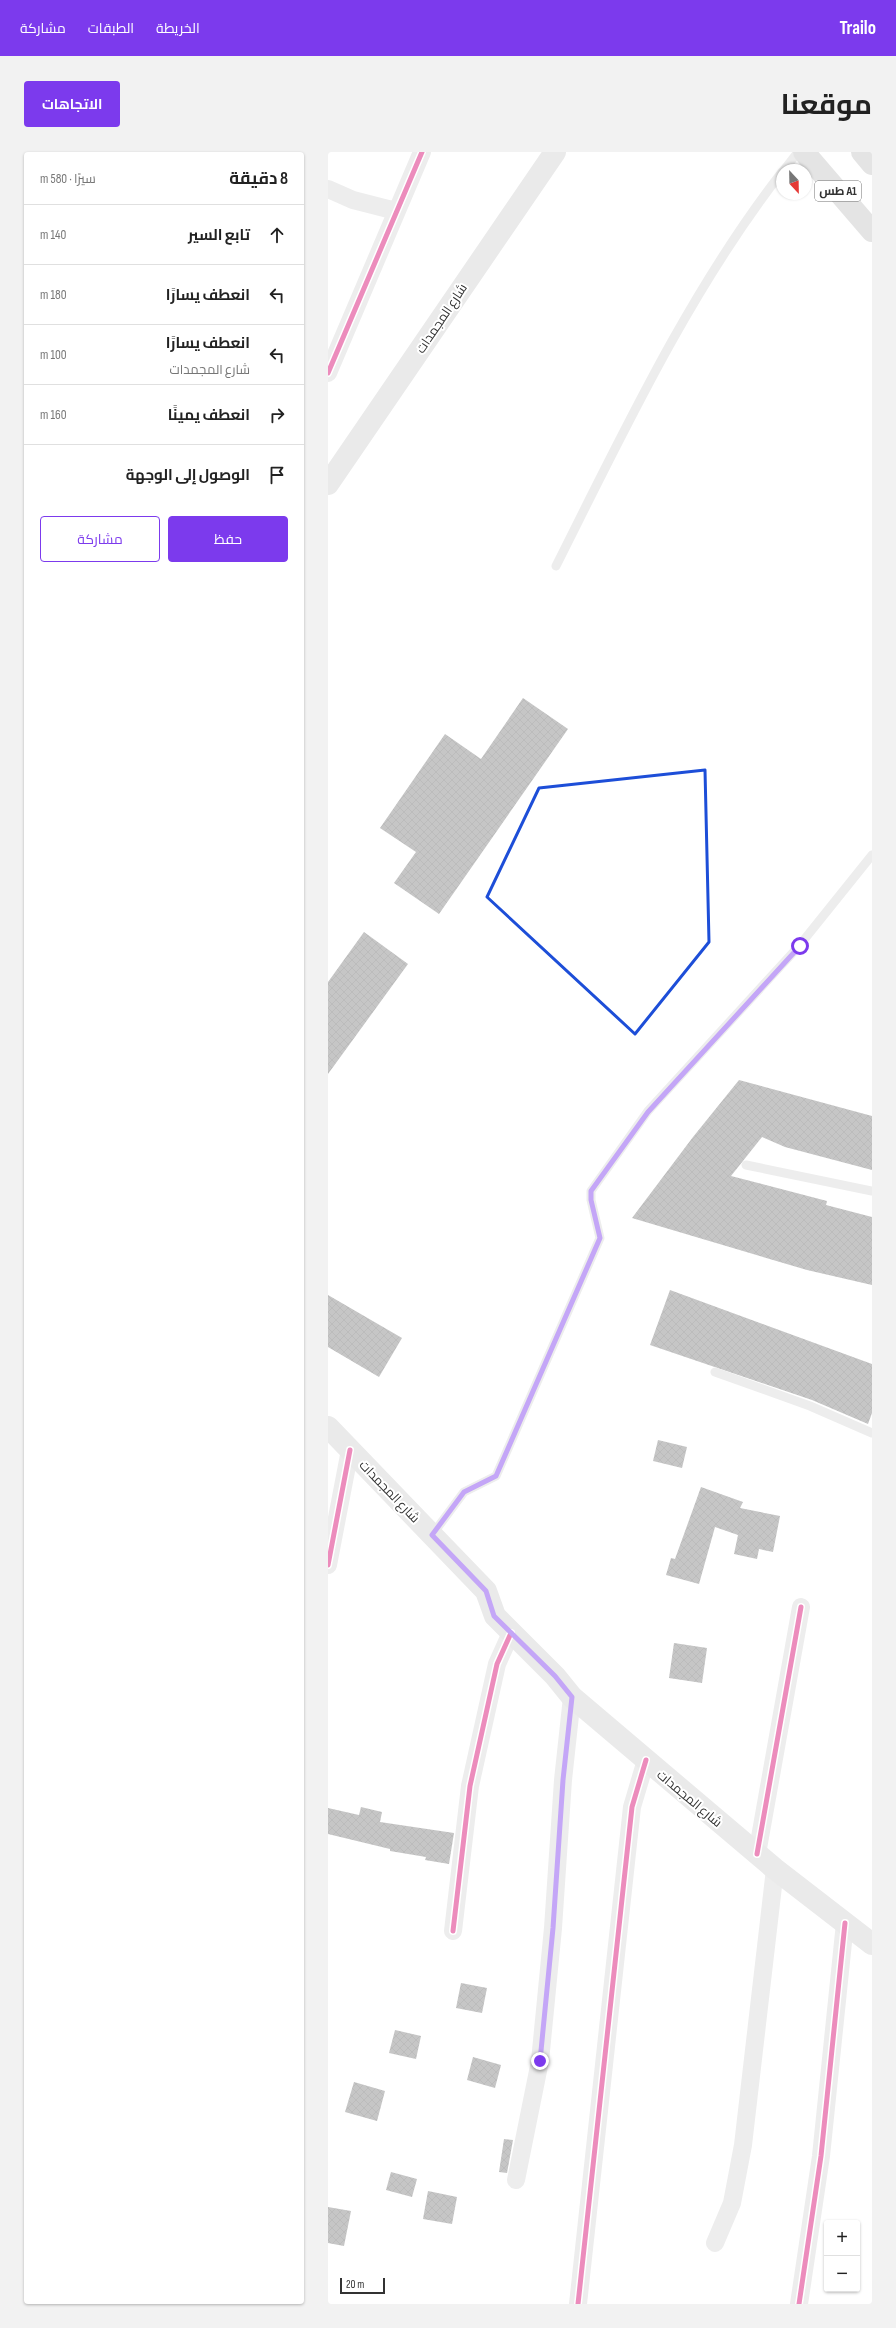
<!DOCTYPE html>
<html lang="ar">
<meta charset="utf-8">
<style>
:root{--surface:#fff;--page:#f2f2f2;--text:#222;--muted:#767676;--line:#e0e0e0;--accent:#7c3aed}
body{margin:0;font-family:"Sofia Sans Condensed",Cairo,sans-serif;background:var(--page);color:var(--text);direction:rtl}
.controls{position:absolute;right:12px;bottom:12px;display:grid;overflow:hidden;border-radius:4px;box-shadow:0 1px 3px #0004}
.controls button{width:36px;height:36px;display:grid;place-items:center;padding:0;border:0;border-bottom:1px solid var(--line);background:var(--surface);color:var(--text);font:20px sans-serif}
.compass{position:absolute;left:448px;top:12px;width:36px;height:36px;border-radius:50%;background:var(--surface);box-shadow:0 1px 3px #0004;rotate:158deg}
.scale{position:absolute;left:12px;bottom:10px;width:45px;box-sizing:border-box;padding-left:4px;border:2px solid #333;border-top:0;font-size:11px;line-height:14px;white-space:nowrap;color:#333;-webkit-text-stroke:3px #fff;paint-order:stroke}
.stop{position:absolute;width:12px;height:12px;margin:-9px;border:3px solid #7c3aed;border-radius:50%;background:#fff}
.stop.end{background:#7c3aed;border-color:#fff;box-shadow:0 1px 4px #0008}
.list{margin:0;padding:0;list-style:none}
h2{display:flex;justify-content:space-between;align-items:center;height:52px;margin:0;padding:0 16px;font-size:17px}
h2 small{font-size:13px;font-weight:400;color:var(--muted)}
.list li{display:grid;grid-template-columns:26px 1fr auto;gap:12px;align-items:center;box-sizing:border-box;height:60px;padding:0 16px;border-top:1px solid var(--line)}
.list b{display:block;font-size:15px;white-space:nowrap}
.list p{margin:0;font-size:13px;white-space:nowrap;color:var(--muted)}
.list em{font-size:13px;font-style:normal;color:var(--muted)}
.actions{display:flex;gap:8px;padding:12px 16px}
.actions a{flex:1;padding:9px 0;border:1px solid var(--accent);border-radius:4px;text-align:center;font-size:14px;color:var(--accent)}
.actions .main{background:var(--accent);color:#fff}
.icon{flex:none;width:22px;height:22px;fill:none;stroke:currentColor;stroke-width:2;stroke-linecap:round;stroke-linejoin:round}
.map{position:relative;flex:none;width:544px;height:2152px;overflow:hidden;direction:ltr;border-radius:4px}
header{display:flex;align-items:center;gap:24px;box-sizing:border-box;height:56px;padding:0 20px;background:var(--accent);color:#fff}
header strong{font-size:19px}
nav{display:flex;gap:22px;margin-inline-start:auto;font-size:14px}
.intro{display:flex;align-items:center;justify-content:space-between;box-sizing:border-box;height:96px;padding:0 24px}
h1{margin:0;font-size:28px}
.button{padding:10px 18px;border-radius:4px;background:var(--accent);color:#fff;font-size:14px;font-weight:700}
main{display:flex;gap:24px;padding:0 24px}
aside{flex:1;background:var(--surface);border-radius:4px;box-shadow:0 1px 3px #0004}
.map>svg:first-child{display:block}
.building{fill:url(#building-cross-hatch)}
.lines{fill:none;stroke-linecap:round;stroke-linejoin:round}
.lane{stroke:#d7d7d7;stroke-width:9}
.street{stroke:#d7d7d7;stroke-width:18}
.secondary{stroke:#d0d0d0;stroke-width:22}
.highway{stroke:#c4c4c4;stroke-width:22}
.cycleway-casing{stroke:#fff;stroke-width:8}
.cycleway{stroke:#d6006c;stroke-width:5}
.route{stroke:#7c3aed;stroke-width:5}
.marked{fill:none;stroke:#1d4ed8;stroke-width:3;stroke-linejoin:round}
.labels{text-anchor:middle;stroke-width:4;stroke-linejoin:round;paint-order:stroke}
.shield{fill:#fff;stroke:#707070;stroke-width:1}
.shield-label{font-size:12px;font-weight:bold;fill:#333}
.street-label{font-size:13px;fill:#333;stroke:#fff}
</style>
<header>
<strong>Trailo</strong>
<nav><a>الخريطة</a><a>الطبقات</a><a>مشاركة</a></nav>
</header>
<div class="intro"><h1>موقعنا</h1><a class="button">الاتجاهات</a></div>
<main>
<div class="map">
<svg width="544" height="2152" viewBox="0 0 544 2152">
<defs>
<pattern id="building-cross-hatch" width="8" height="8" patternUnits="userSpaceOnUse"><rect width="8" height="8" fill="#818181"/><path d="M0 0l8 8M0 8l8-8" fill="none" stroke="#6a6a6a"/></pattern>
</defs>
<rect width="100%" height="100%" fill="#fff"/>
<path class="building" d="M195,546l45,31 -129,185 -45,-31 22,-31 -36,-24 65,-94 36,25z
M36,780l44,32 -80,110v-92z
M411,928l133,36v54l-87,-23 -23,-10 -31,39 96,25 -1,4 46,12v68l-65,-15 -175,-52 61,-81z
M342,1138l202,74v49l-4,11 -56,-24 -162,-55z
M0,1143l74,43 -23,39 -51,-30z
M330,1288l29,7 -5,21 -29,-7z
M373,1335l42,15 -3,6 40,8 -7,36 -14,-3 -2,10 -23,-5 4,-19 -23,-8 -16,57 -33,-9 5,-17 4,1z
M346,1491l33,5 -5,35 -33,-5z
M33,1655l21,5 -2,10 74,11 -5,31 -24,-4 1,-3 -36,-6v-2l-62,-15v-26l31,7z
M133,1831l26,5 -5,25 -26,-5z
M67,1878l26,6 -5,23 -27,-6z
M145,1905l28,8 -6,23 -28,-8z
M26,1930l31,9 -8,30 -32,-9z
M176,1987l9,1 -6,33 -8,-1z
M63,2020l26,7 -5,18 -26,-7z
M100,2039l29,6 -5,27 -29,-5z
M0,2055l23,4 -7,35 -16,-3z"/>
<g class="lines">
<path class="lane" d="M456,18l14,-18
M228,414c67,-133 134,-276 226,-394
M418,1013l126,26
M387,1220l95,34 62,27
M104,1383l32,-43 32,-16 104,-238 -9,-38v-9l57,-80 151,-165 73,-91"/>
<path class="street" d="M0,37l25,11 43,11
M0,221l94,-221
M0,1413l22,-115
M429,1702l44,-247
M125,1779l17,-145 27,-122 14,-31
M188,2028l24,-119 13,-133 10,-148 9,-83
M387,2091l17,-40 11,-58 32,-276
M250,2152l54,-497 14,-47
M471,2152l22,-148 24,-233"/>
<path class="secondary" d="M0,332l227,-332
M0,1275l158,164 9,25 60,60 17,21 203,172 97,75"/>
<path class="highway" d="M476,0l68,79
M534,0l10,12"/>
<defs>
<path id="cycleway" d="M0,221l94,-221
M0,1413l22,-115
M429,1702l44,-247
M125,1779l17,-145 27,-122 14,-31
M250,2152l54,-497 14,-47
M471,2152l22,-148 24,-233"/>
</defs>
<use href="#cycleway" class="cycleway-casing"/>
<use href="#cycleway" class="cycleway"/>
</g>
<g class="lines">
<path class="route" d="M212,1909l13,-133 10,-148 9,-83 -17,-21 -61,-60 -8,-25 -54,-56 32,-43 32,-16 104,-238 -9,-38v-9l57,-79 152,-166"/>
</g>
<path d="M0 0H544V2152H0ZM377,618l4,172 -74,92 -148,-137 52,-109z" fill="#fff" fill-opacity=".55" fill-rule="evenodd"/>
<path class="marked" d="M377,618l4,172 -74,92 -148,-137 52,-109z"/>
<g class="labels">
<rect class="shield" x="487" y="29" width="46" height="20" rx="3"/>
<g class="shield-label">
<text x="510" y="43">طس A1</text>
</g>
<g class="street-label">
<text transform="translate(113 166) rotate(-56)" y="5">شارع المجمدات</text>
<text transform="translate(62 1339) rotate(46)" y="5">شارع المجمدات</text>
<text transform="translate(362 1646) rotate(40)" y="5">شارع المجمدات</text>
</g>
</g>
</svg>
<div class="controls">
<button>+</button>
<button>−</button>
</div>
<svg class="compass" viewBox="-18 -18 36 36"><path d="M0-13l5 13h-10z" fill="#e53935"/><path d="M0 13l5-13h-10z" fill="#767676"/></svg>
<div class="scale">20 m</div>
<div class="stop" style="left:472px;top:794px"></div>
<div class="stop end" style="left:212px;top:1909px"></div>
</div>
<aside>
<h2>8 دقيقة<small>سيرًا · 580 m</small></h2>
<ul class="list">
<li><svg class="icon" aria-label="ahead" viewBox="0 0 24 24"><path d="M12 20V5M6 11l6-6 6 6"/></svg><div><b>تابع السير</b></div><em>140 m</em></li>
<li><svg class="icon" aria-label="left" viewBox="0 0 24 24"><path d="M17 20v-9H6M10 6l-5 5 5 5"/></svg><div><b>انعطف يسارًا</b></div><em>180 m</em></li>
<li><svg class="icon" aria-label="left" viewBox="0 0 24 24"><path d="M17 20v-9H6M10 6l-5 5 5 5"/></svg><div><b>انعطف يسارًا</b><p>شارع المجمدات</p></div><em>100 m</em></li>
<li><svg class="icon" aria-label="right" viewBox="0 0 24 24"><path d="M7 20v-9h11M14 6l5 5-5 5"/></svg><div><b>انعطف يمينًا</b></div><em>160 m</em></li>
<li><svg class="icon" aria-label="arrive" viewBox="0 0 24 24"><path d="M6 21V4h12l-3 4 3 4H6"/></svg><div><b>الوصول إلى الوجهة</b></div></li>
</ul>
<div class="actions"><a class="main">حفظ</a><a>مشاركة</a></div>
</aside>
</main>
